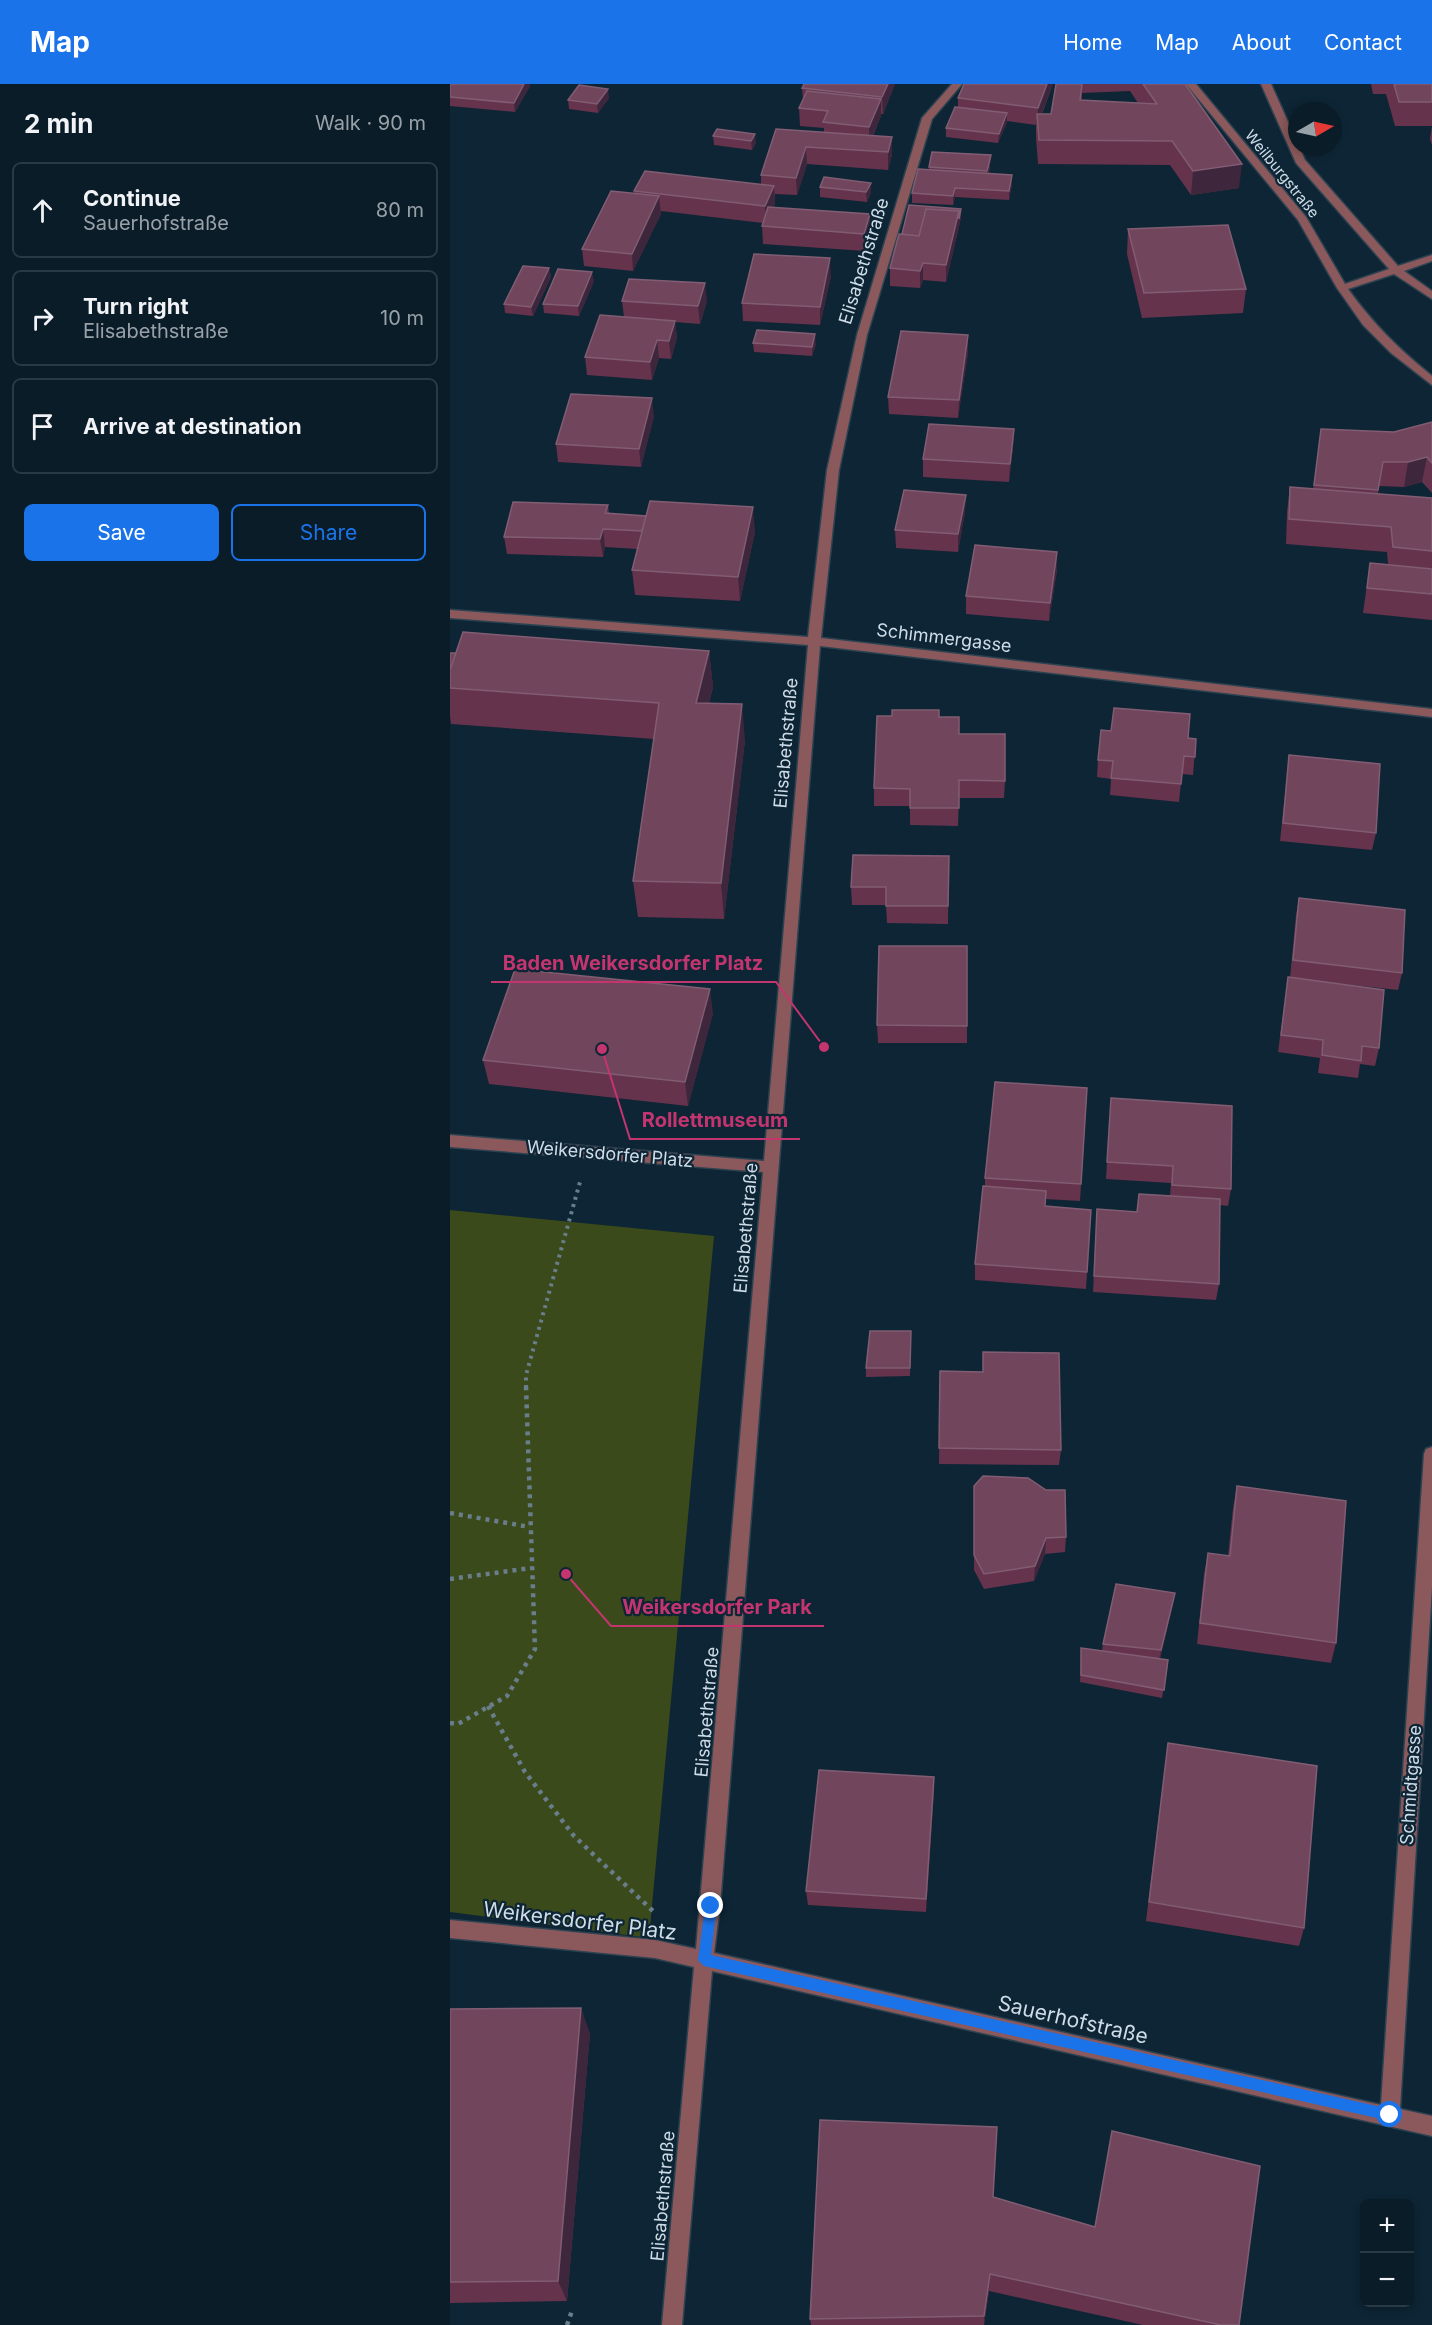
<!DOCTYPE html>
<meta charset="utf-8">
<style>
:root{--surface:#0a1c28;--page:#182934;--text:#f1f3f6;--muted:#99a1a8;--line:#2a3a45;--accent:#1a73e8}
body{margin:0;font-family:Inter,sans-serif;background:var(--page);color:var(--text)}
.controls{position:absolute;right:18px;bottom:18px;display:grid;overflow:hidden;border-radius:9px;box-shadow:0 3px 9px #0003}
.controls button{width:54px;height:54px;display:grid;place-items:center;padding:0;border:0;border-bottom:2px solid var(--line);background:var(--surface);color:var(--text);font:30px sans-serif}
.compass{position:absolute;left:838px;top:18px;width:54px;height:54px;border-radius:50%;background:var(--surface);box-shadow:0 3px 9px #0003;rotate:81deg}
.stop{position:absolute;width:18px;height:18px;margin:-14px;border:4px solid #1a73e8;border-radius:50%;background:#fff}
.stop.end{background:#1a73e8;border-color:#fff;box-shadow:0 2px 6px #0008}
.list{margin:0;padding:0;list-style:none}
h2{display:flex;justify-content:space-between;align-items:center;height:78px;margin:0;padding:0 24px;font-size:26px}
h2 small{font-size:20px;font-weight:400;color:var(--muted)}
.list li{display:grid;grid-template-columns:39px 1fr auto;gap:18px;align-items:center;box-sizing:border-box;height:96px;margin:0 12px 12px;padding:0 12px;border:2px solid var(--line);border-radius:9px}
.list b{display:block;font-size:22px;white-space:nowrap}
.list p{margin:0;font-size:20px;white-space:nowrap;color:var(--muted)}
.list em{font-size:20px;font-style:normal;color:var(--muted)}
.actions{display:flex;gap:12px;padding:18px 24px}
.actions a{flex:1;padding:14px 0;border:2px solid var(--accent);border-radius:9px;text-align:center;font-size:21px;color:var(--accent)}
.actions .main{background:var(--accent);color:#fff}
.icon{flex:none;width:33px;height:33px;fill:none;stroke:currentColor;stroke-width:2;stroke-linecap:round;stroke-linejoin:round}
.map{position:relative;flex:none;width:982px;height:2241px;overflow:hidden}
header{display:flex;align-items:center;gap:36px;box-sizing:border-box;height:84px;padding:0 30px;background:var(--accent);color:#fff}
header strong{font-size:28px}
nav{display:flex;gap:33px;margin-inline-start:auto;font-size:21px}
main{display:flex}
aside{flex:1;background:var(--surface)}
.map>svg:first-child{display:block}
.green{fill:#3a4a1b}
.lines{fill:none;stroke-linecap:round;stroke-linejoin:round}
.minor-casing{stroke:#2c4251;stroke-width:3}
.path-far1{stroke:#697d8a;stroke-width:4;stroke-dasharray:3 4.5;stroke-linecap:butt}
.path{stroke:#697d8a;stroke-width:4.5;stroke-dasharray:4 5;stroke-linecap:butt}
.minor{fill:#8b595b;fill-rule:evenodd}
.wall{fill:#66334c;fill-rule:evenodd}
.shaded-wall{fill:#3e263c}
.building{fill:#71455c;stroke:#805d72;stroke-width:1.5}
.route{fill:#1a73e8}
.labels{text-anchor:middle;stroke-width:4.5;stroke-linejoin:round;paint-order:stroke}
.far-street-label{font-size:15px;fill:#cedce7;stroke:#0d2535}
.street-label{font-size:18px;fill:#cedce7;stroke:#0d2535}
.near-street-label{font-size:21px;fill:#cedce7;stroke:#0d2535}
.leader{fill:none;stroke:#c43570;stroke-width:2}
.callout-dot{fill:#c43570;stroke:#0d2535;stroke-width:2}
.callout-label{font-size:20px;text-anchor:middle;font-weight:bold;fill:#c43570;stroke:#0d2535;stroke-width:4.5;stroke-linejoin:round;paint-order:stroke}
</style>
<header>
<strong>Map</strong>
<nav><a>Home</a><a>Map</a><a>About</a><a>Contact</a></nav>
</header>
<main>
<aside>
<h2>2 min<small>Walk · 90 m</small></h2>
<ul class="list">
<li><svg class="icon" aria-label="ahead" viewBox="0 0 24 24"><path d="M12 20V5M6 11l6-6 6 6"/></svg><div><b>Continue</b><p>Sauerhofstraße</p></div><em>80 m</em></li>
<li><svg class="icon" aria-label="right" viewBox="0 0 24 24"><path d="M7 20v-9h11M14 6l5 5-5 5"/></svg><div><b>Turn right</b><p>Elisabethstraße</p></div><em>10 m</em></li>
<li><svg class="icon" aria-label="arrive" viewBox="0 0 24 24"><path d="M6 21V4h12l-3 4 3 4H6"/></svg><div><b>Arrive at destination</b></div></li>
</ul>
<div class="actions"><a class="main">Save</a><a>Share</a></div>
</aside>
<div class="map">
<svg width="982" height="2241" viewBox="0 0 982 2241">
<rect width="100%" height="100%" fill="#0d2535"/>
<path class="green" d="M0,1126l264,26 -65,702 -199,-26z"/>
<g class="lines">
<defs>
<path id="minor" d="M502,0h10l-30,35 -65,216 -28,135 -18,168 611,71v8l-612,-71 -100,1260 -6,47 667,152 43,-651 2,-5 6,-2v139l-32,523 32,7v20l-720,-165 -30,354h-20l32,-358 -39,-9 -205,-20v-18l205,20 41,9 67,-777 -313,-25v-12l314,26 44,-516 -358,-27v-8l358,27 19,-167 30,-135 65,-217z
M736,0h10l110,133 39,67 44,-15 -93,-106 -35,-79h10l34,76 93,106 34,-11v6l-28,10 28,20v8l-38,-25 -46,15c26,36 50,59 84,87v9l-41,-32 -28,-28 -26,-37 -39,-68z"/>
</defs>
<use href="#minor" class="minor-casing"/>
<path class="path-far1" d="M76,1304v-13l54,-193"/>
<path class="path" d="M0,1429l80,14
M0,1495l81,-11
M38,1622l37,66 49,64 82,78
M0,1639l8,1 49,-28 28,-47 -9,-263
M117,2241l6,-17"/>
<use href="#minor" class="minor"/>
</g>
<path class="wall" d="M0,0l80,2 -15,26 -65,-6z
M445,0l-12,30h-2v2l-8,20 19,1v17l-4,16 -81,-6 -10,31 -22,-1v9l-2,5 97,6v18l-5,19 -102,-7 -1,-18 1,-3 -102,-12v3l-28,57 -49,-5 -2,-17 52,-55v-3l127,-7v-9l63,-43v-4l-24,-2 -1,-18 4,-8 -1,-12z
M514,0h89l-11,30h9l5,-30h129l54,104 -48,7 -21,-30 -132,-1 -2,-26v-13l-29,-4 -9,22 -52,-6v-9l12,-20v-10zM680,7l8,12 -56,-3v-7z
M921,0h61v42h-37l-9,-32h-13z
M159,14l-11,15 -29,-4 -1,-9z
M982,42v19l-2,-6z
M267,45l39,14 -4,7 -38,-5 -1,-9z
M541,71l-1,10 -1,8 23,11 -3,16 -54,-3 -2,8 -41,-2v-10l17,-23v-3z
M370,103l51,5 -4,10 -47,-5z
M511,134l-15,64 -23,-2 -3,8 -30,-2v-18l12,-34z
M678,145l118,60 -3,24 -101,5 -15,-64z
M99,184l2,9 -18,39 -28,-3 -1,-9z
M381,192l-11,49 -77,-4 -1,-18z
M144,197l-15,35 -35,-3 -1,-9z
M172,217h85l-7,23 -25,-2 2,16 -6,21 -12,-1 -7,22 -65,-5 -2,-18 39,-40z
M303,259l63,1 -4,12 -58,-4z
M518,269l-10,65 -69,-4 -1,-17z
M204,332l-13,51 -83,-5 -2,-18z
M982,338v71l-10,-11 -18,5 -25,-1 -1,8 54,4v122l-69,-7 7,-50 18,1 -1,-12 -101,-8 1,-32 3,-25 23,2 8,-60 73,3z
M564,345l-1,18 -4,35 -86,-5v-18z
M158,421l1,9 146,18 -15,69 -105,-6 -3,-25 5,-21 -32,-2 -2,10 -96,-3 -3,-17z
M515,428l-7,40 -62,-4 -1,-18z
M607,486l-8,51 -83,-7v-18z
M259,567l4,36 -4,16 36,37 -21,179 -86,-2 -5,-36 21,-142 -203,-15 -1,-8v-63z
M489,633l20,17 46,47 -1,17h-45l-1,28 -48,-1v-19h-36v-18z
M738,654l8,1 -3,36 -11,-1 -3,28 -69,-7 1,-16 -14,-2 1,-17z
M839,671l87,78 -4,17 -92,-9z
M499,772l-1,68 -61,-1 -1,-18h-34l-1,-18z
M849,814l103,75 -4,17 -84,-9 65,67 -4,18 -15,-2 -2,14 -40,-5 2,-15 -42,-6 10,-75 2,1 6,-63z
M517,862v97h-89l-1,-18z
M263,929l-25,93 -199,-22 -6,-24z
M637,1004l-7,113 -35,-2v7l46,4 -5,79 -111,-9v-16l10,-78v-8z
M661,1014l120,91 -3,17 -8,-1 -1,79 -3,16 -123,-8 4,-83 40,3 2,-18 31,2 1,-13 -65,-4z
M461,1247l-1,45 -44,1v-9z
M533,1268l78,98 -2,15 -120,-1 1,-93 43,1z
M524,1402l92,51 -1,15 -20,2 -11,27 -50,8 -10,-19z
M787,1402l99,157 -5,20 -134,-19 7,-70 4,-21 20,3 5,-48z
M725,1509l-3,15 -12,51 8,1 -6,38 -82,-16 1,-34 21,3 1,-7z
M718,1659l136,185 -5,18 -153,-25z
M484,1693v14l-8,121 -118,-7 -2,-14z
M0,1925l140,24 -23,268 -117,2z
M543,2114l246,127h-96l-154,-34 -5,34h-173l-1,-6z"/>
<path class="shaded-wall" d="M74,0h6v2l-15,26 -1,-9z
M438,0h7l-12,30 -1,-17z
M597,0h6l-16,41 1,-17z
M158,5l1,9 -11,15 -1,-9z
M431,15v17l-12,28v-17z
M557,29v10l-9,20 1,-9z
M305,50l1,9 -4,7 -1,-9z
M442,53v17l-4,16v-18z
M356,63l1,17 -10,31 -1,-17z
M541,71l-1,10 -3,15v-9z
M792,80l-3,24 -48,7 2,-24z
M562,91v9l-3,16v-9z
M421,99v9l-4,10 -1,-10z
M324,102l1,17 -9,21 -1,-18z
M505,104v9l-2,8v-9z
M209,112l2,18 -28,57 -1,-17z
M511,125v9l-15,64v-17l13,-54z
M420,130v18l-5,19 -1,-17z
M380,174l1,18 -11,49v-18z
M473,179v17l-3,8v-17z
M99,184l2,9 -18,39 -2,-9z
M142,188l2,9 -15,35 -1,-10z
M255,199l2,18 -7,23 -2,-18z
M225,237l2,17 -6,21 -2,-18z
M365,250l1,10 -4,12v-9z
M518,251v18l-10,65 1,-18z
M207,256l2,18 -7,22 -2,-18z
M202,314l2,18 -13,51 -2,-18z
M564,345l-1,18 -4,35 1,-18z
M977,373l-5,25 -18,5 4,-25z
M516,411l-1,17 -7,40v-18z
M303,423l2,25 -15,69 -2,-24z
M153,445l2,18 -2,10 -3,-18z
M607,468v18l-8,51 1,-18z
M259,567l4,36 -14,52 -3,-36z
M292,620l3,36 -21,179 -3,-36z
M260,905l3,24 -25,93 -3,-24z
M596,1454l-1,16 -11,27 1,-15z
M725,1509l-3,15 -14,57 3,-15z
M484,1693v14l-8,121v-13z
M131,1924l9,25 -23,268 -9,-20z
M540,2190l-1,17 -5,34v-9z"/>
<path class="building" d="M0,0h74l-10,19 -64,-6z
M354,0h84l-6,13 -80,-9z
M514,0h83l-9,24 -80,-10z
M606,0h26l-2,16 77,4 -14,-20h42l57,80 -49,7 -21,-30 -133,-1 -2,-26h14z
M944,0h38v18h-33z
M129,1l29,4 -11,15 -29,-4z
M357,7l74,8 -12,28 -46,-5 5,-11 -29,-3z
M505,23l52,6 -8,21 -53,-6z
M267,45l38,5 -4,7 -38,-5z
M326,45l116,8 -4,15 -82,-5 -10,31 -35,-3z
M482,68l59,3 -4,16 -58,-4z
M468,85l94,6 -3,16 -54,-3 -2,8 -41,-3z
M195,87l129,15 -9,20 -131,-15z
M374,93l47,6 -5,9 -46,-5z
M161,107l48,5 -27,58 -50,-5z
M459,121l52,4 -2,10v-8l-33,-2 -7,27 -17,-2z
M318,123l102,7 -6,20 -102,-8z
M476,125l33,2 -13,54 -23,-2 -3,8 -30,-3 9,-34 20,2z
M778,141l18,64 -102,4 -16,-64z
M304,170l76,4 -10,49 -78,-4z
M73,182l26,2 -18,39 -27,-3z
M108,185l34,3 -14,34 -35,-2z
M179,195l76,4 -7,23 -76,-5z
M150,231l75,6 -6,20 -12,-1 -7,22 -65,-5z
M307,246l58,4 -3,13 -59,-4z
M451,247l67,4 -9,65 -71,-3z
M121,310l81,4 -13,51 -83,-5z
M982,338v41l-5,-6 -19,5h-25l-5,28 -64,-5 7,-56 73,3z
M479,340l85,5 -4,35 -87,-5z
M840,403l142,11v53l-39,-4 -2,-20 -102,-8z
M454,406l62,5 -8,39 -63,-4z
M200,417l103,6 -15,70 -106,-7z
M63,418l95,3 -3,8 41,3 -4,15 -39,-2 -3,10 -96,-2z
M525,461l82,7 -7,51 -84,-7z
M920,479l62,6v25l-65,-6z
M13,548l246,19 -13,52 46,1 -21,179 -88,-2 26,-178 -209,-15v-18z
M0,569h6l-6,17z
M664,624l76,6 -2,24 8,1 -1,18 -11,-1 -3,28 -70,-6 2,-17 -15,-1 3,-30 10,1z
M442,626h47v7h20v17h46v47l-46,-1v28h-49v-19l-36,-1 3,-72h15z
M839,671l91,9 -4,69 -93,-10z
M403,771l96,1 -1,50h-62v-19h-35z
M849,814l106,12 -3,63 -109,-13z
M429,862h88v80l-90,-1z
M65,885l195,20 -25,93 -202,-22z
M838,893l96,13 -5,58 -17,-2 -1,15 -39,-6 1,-15 -42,-5z
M545,998l92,6 -6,96 -96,-6z
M661,1014l121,8 -1,83 -59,-4 1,-19 -66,-4z
M533,1102l63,5 -1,15 46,4 -4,62 -112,-8z
M689,1110l81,5 -1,85 -125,-8 3,-67 40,3z
M420,1247h41l-1,37h-44z
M533,1268l76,1 2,97 -122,-2 1,-77 43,1z
M533,1392l45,2 18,12h19l1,47 -20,1 -11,28 -51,8 -10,-19v-69z
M787,1402l109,15 -10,142 -136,-20 8,-70 22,3z
M666,1500l59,9 -14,57 -58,-6z
M631,1564l87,12 -4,30 -83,-15z
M718,1659l149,23 -13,162 -155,-26z
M369,1686l115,7 -8,122 -120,-8z
M131,1924l-23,273 -108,1v-273z
M370,2036l177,7 -4,70 102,30 17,-96 148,35 -21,159h-18l-231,-51 -6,42 -174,3z"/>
<path class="route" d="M261,1816l6,6 -6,49 679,154 4,2 2,4 -2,5 -4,1 -686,-155 -6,-6 7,-54z"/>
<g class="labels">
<g class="far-street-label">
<text transform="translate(832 90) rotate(51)" y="5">Weilburgstraße</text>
</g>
<g class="street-label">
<text transform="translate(414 177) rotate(-73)" y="6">Elisabethstraße</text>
<text transform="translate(494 554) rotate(7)" y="6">Schimmergasse</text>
<text transform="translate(336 659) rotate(-85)" y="6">Elisabethstraße</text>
<text transform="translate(160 1070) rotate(5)" y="6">Weikersdorfer Platz</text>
<text transform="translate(296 1144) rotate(-85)" y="6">Elisabethstraße</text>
<text transform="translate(257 1628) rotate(-85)" y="6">Elisabethstraße</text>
<text transform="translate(961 1701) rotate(-86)" y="6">Schmidtgasse</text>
<text transform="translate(213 2112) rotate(-85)" y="6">Elisabethstraße</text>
</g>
<g class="near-street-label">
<text transform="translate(130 1837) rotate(7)" y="7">Weikersdorfer Platz</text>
<text transform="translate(623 1936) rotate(13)" y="7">Sauerhofstraße</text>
</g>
</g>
<path class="leader" d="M374 963L326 898H41M152 965L180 1055H350M116 1490L161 1542H374"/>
<g class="callout-dot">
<circle cx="374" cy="963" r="6"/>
<circle cx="152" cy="965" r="6"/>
<circle cx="116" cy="1490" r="6"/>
</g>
<g class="callout-label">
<text x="183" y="886">Baden Weikersdorfer Platz</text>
<text x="265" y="1043">Rollettmuseum</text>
<text x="267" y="1530">Weikersdorfer Park</text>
</g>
</svg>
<div class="controls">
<button>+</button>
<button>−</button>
</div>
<svg class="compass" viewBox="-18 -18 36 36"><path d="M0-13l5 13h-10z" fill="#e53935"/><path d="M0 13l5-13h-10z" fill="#99a1a8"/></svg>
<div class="stop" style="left:940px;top:2031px"></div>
<div class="stop end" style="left:261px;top:1822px"></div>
</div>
</main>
